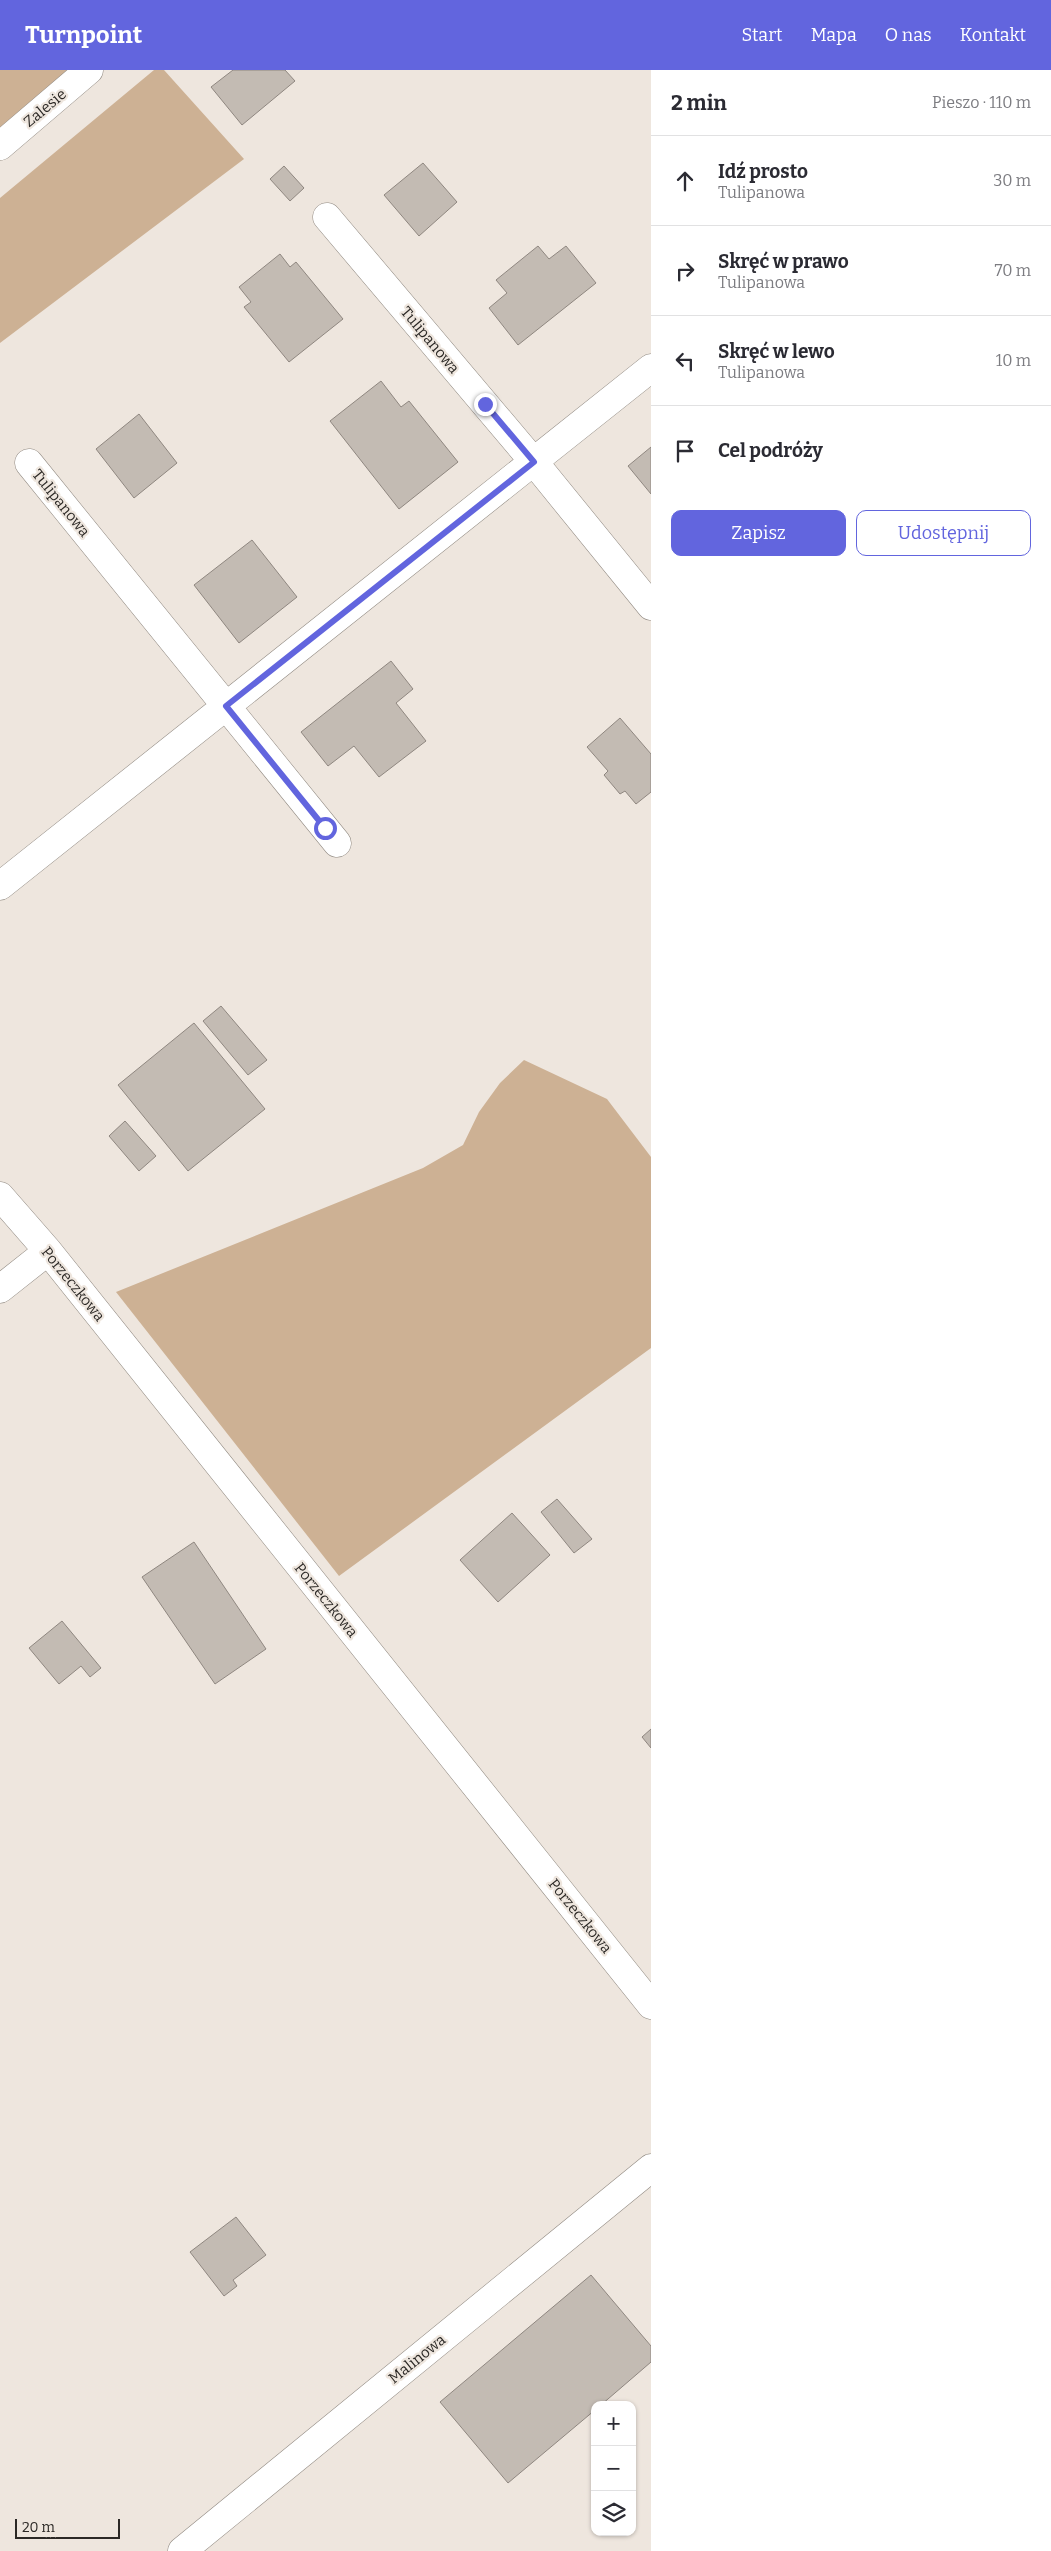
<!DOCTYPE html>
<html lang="pl">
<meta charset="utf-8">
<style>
:root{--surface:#fff;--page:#f7f7f7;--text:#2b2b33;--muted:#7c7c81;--line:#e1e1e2;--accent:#6265de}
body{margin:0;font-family:Bitter,serif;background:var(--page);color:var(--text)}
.controls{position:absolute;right:15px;bottom:15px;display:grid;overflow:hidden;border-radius:10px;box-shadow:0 1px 4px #0004}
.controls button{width:45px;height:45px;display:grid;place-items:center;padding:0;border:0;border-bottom:1px solid var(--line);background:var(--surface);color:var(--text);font:25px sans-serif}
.scale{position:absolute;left:15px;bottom:12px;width:105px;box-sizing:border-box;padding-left:5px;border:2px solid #2b2825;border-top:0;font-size:14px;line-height:18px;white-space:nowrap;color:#2b2825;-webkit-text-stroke:4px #eee6de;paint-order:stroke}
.stop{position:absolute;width:15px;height:15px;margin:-11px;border:4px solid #6265de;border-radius:50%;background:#fff}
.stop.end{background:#6265de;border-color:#fff;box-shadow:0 1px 5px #0008}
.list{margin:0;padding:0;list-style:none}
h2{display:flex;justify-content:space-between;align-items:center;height:65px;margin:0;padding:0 20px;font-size:21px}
h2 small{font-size:16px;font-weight:400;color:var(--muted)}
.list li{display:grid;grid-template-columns:32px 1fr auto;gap:15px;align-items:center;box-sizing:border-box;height:90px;padding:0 20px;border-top:1px solid var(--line)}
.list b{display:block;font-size:19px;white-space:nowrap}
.list p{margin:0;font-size:16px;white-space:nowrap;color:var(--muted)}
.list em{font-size:16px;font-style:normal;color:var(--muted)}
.actions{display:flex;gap:10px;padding:15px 20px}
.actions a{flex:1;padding:11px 0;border:1px solid var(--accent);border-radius:10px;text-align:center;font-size:18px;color:var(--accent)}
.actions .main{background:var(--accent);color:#fff}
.icon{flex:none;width:28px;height:28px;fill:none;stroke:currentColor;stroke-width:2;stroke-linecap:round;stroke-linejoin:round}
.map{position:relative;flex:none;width:651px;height:2481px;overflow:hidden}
header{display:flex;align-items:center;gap:30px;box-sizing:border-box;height:70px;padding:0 25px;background:var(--accent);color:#fff}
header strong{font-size:24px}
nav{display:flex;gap:28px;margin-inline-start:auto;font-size:18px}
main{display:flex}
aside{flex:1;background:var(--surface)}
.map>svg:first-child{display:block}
.green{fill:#cdb194}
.building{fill:#c3bbb3;stroke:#8f8780}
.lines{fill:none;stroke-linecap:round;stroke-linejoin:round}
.minor-casing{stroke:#908981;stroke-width:29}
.minor{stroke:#fff;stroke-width:28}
.route{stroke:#6265de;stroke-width:6}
.labels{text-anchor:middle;stroke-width:4.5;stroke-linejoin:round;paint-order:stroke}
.street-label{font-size:15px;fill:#2b2825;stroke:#eee6de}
</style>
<header>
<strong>Turnpoint</strong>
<nav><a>Start</a><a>Mapa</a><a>O nas</a><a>Kontakt</a></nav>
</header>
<main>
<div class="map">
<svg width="651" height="2481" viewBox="0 0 651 2481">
<rect width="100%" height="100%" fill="#eee6de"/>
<path class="green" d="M0,0h89l-89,76z
M154,0h10l80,89 -244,184v-145z
M524,990l83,39 44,58v191l-312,228 -223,-284 307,-124 40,-23 16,-33 21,-29z"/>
<path class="building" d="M233,0h52l10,11 -53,44 -31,-38z
M423,93l34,39 -38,34 -35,-41z
M284,96l20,22 -14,13 -20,-22z
M538,176l11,13 17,-13 30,37 -78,62 -29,-37 18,-15 -11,-13z
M280,184l10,13 6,-5 47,57 -54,43 -45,-55 7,-5 -12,-15z
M381,311l20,26 8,-6 49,61 -59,47 -69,-88z
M139,344l38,49 -43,35 -38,-49z
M651,377v47l-23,-28z
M252,470l45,57 -58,46 -45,-58z
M391,591l22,28 -17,14 30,38 -47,36 -25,-31 -26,20 -27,-34z
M620,648l31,36v38l-15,12 -11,-13 -5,3 -16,-19 4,-4 -21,-24z
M221,936l46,54 -19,15 -45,-54z
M194,953l71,86 -77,62 -70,-86z
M125,1051l31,35 -17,15 -30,-35z
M557,1429l35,40 -18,14 -33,-41z
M512,1443l38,42 -52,47 -38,-42z
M194,1472l72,107 -51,35 -73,-107z
M62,1551l39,47 -11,9 -9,-11 -22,18 -30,-36z
M651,1659v19l-9,-11z
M236,2147l30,38 -33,25 4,6 -13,10 -34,-44z
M591,2205l60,71v16l-50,43h-6v5l-87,73 -68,-81z"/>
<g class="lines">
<defs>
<path id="minor" d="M0,76l89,-76
M327,147l207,245 117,144
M29,393l308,380
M0,816l651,-518
M0,1126l48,55 603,754
M0,1219l48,-38
M182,2481l469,-383"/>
</defs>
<use href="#minor" class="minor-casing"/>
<use href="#minor" class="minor"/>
</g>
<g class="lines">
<path class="route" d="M325,758l-99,-122 308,-244 -49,-58"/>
</g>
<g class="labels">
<g class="street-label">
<text transform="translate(45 38) rotate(-40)" y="5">Zalesie</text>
<text transform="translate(430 270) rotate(50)" y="5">Tulipanowa</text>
<text transform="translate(61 433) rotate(51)" y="5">Tulipanowa</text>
<text transform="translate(73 1214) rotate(51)" y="5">Porzeczkowa</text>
<text transform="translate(326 1530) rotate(51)" y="5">Porzeczkowa</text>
<text transform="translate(580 1846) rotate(51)" y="5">Porzeczkowa</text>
<text transform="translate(417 2289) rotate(-39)" y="5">Malinowa</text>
</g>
</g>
</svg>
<div class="controls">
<button>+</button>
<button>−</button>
<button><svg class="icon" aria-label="layers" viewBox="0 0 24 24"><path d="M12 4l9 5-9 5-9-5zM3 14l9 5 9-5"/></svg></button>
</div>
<div class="scale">20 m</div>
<div class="stop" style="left:325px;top:758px"></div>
<div class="stop end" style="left:485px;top:334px"></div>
</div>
<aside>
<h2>2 min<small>Pieszo · 110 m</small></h2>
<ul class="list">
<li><svg class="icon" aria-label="ahead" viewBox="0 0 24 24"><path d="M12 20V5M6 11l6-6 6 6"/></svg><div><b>Idź prosto</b><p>Tulipanowa</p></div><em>30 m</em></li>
<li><svg class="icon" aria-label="right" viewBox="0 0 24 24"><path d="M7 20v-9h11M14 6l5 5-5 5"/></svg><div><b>Skręć w prawo</b><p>Tulipanowa</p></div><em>70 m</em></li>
<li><svg class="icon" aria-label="left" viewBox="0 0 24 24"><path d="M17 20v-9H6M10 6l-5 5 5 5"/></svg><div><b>Skręć w lewo</b><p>Tulipanowa</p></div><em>10 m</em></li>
<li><svg class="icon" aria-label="arrive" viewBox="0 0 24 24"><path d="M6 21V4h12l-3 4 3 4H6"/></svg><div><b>Cel podróży</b></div></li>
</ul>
<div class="actions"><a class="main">Zapisz</a><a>Udostępnij</a></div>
</aside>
</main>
